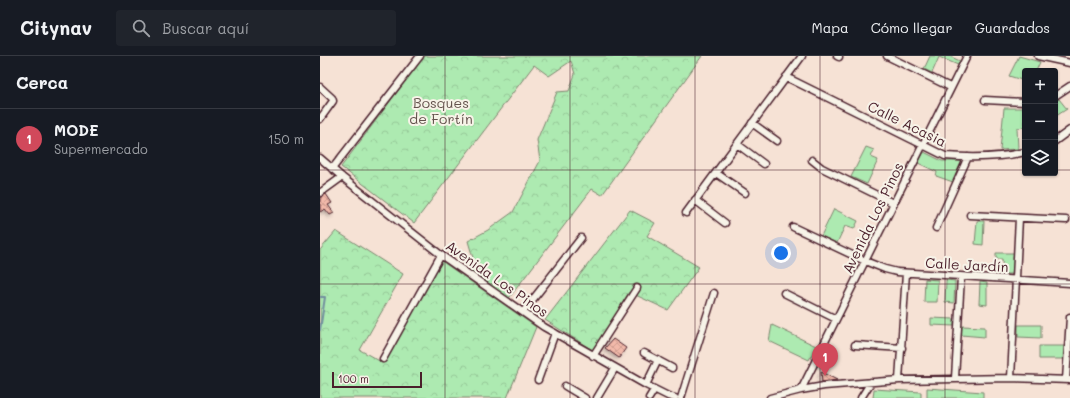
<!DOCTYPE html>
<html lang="es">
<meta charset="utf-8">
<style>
:root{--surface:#171b24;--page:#20242c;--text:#f1f3f6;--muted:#9ea1a6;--line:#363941;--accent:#d1495b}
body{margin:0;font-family:Mali,sans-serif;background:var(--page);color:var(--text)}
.controls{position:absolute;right:12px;top:12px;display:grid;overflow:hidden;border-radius:4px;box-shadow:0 1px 3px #0004}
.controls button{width:36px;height:36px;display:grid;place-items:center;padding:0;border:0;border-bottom:1px solid var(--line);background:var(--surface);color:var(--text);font:20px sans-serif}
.scale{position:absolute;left:12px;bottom:10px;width:90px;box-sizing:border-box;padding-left:4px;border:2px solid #4a1f2b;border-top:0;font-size:11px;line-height:14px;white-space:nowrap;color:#4a1f2b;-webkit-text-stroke:3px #f7f3e8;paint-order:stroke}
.you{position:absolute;left:461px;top:197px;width:14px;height:14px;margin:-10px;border:3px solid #fff;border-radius:50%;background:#1a73e8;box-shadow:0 0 0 6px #1a73e833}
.badge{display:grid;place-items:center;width:26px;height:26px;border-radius:50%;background:var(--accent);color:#fff;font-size:13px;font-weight:700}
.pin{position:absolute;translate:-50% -33px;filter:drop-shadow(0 1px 2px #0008)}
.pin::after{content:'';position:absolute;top:21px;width:14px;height:12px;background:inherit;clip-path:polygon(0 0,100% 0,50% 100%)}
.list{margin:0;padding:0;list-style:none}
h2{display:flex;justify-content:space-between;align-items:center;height:52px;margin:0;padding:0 16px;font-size:17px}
h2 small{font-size:13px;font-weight:400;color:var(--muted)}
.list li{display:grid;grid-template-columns:26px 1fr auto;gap:12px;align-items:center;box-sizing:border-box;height:60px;padding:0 16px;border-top:1px solid var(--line)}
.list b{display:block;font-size:15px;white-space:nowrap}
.list p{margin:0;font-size:13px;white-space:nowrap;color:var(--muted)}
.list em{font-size:13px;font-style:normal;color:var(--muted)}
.icon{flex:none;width:22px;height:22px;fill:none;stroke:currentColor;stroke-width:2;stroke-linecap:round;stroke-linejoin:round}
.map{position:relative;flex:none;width:750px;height:342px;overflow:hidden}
header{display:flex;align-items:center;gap:24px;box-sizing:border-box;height:56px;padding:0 20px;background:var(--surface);border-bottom:1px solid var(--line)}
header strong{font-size:19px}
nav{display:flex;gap:22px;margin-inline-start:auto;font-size:14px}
.search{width:280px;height:36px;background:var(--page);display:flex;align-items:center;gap:10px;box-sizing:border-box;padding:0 14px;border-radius:4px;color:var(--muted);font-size:15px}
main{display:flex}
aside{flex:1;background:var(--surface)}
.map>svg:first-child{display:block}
.green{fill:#adeab1;stroke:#7c846e}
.forest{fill:url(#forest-crowns);stroke:#7c846e}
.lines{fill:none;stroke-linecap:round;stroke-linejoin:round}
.stream{stroke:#728f9e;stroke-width:2}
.building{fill:url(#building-cross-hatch);stroke:#4a1f2b;filter:url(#shadow)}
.minor-casing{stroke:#4a1f2b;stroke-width:9}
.minor{stroke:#f7f3e8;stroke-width:6}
.grid{fill:none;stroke:#4a1f2b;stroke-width:1;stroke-opacity:0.55}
.labels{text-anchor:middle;stroke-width:4;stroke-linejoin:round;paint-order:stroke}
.park-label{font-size:14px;fill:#63524c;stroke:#f7f3e8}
.street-label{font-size:14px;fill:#4a1f2b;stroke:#f7f3e8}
</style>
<header>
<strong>Citynav</strong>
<div class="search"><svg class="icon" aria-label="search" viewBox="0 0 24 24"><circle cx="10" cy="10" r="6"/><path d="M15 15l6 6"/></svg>Buscar aquí</div>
<nav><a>Mapa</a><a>Cómo llegar</a><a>Guardados</a></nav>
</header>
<main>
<aside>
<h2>Cerca<small></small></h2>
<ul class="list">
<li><span class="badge">1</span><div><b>MODE</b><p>Supermercado</p></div><em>150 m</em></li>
</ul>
</aside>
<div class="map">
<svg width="750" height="342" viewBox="0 0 750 342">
<defs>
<pattern id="forest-crowns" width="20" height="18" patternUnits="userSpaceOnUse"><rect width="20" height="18" fill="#adeab1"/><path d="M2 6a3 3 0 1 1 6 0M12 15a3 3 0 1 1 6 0" fill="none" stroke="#96c898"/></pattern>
<pattern id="building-cross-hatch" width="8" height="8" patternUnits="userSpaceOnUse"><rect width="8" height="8" fill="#f2b9aa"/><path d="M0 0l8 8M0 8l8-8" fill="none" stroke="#d19f92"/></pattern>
<filter id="shadow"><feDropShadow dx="-2" dy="2" stdDeviation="2" flood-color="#0004"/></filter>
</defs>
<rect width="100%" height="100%" fill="#f6e2d5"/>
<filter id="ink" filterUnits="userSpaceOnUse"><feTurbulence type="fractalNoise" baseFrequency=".025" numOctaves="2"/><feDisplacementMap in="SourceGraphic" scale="8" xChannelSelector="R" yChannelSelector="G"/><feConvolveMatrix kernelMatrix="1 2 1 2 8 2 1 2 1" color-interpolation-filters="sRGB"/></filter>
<g filter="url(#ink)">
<path class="green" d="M610,0h19l11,5 -2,4 -19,-8 -7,16 -8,-4z
M699,0l21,6 -4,9h-11v10l-16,-5z
M739,43l8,10 -11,7 -1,-15z
M684,52h21v19l-8,1 1,21 -18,1z
M546,91l8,3 -3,7 7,3 -11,24 -16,-7z
M604,96l18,9h20l-9,21 -17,-6 1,-4 -19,-9z
M514,153l24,12 -4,8 -9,-3 -8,17 -16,-7z
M657,165h7l-1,24 -8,-1z
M676,197h18l-1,21h-10l-1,-15h-6z
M605,223l13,1 -1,22h-13z
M626,224l9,1 -1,22 -9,-1z
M660,226l7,1v22l-8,-1z
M611,262l23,1v7l-23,-1z
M452,269l44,21 -7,14 -40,-19z
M698,269h23v13l-23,-1z
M642,270l23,1v10l-24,-2z
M719,290h25l-1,13h-24z
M607,332l56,4v6h-56z
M554,333l47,3v6h-48z"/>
<path class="forest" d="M104,0h278l-100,139 -10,-6 -83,109 -39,-27 3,-13 -5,-17 20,-11 25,-18 27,-51 -3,-21 20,-48 12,-1 6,-17 -4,-13 -22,15 -15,-11 -120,158 -73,-56z
M310,154l25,13 -8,13 52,31 -31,43 -39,-18 -35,59 -49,-31z
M16,175l67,43 -43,76 23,13 57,-103 96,67 -29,71h-187v-148z"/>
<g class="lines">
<path class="stream" d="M0,241h5l-5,33"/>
</g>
<path class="building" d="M6,138l6,9 -4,2 6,8 -4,2 -5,-6 -5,3v-15z
M293,283l13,9 -7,10 -14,-10z
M501,316l16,8 -15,2z"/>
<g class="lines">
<defs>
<path id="minor" d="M517,0l2,1
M567,0l63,31
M718,0l32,7
M466,21l159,79c26,2 54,2 80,-4
M0,31l12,11 1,3 -13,18
M735,40l15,-10
M665,44l40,2
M432,67l25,18
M735,85l15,-11
M417,88l27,20
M0,102l22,19 99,78 103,72 102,58 22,11 7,2
M492,104l10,8 71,35
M12,113l88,-113
M396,117l29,20
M0,137l22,-16
M375,144l30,23
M366,157l116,-157
M650,159l96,5
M473,171l72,34 20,8 12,3 173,11
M616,172l32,-71
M464,237l52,26
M203,256l58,-74
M535,289l47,3
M324,297l28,15
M273,300l44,-68
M63,303l58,-104
M635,322l6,-101
M691,322l8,-160
M218,324l17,-47
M579,324l7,-107
M746,324l4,-63
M326,329l12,-25
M245,330l20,12
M481,334l166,-334
M277,342l18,-30
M329,342l5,-8
M361,342l33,-105
M450,342l31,-8 23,-4 75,-6 112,-2 59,2
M541,342l10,-16"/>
</defs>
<use href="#minor" class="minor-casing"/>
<use href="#minor" class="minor"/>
</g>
</g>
<path class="grid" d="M125,0v342M250,0v342M375,0v342M500,0v342M625,0v342M0,114h705M735,114h15M0,228h750"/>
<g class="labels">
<g class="park-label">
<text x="121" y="52">Bosques<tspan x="121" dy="16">de Fortín</tspan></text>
</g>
<g class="street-label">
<text transform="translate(587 68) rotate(26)" y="5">Calle Acasia</text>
<text transform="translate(553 162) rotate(-64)" y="5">Avenida Los Pinos</text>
<text transform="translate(647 209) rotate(3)" y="5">Calle Jardín</text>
<text transform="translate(177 223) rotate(35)" y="5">Avenida Los Pinos</text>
</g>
</g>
</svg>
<div class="controls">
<button>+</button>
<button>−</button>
<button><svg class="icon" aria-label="layers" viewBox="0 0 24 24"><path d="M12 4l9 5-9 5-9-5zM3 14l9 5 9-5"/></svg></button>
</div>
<div class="scale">100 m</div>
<div class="you"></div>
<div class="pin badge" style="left:505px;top:320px">1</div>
</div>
</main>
